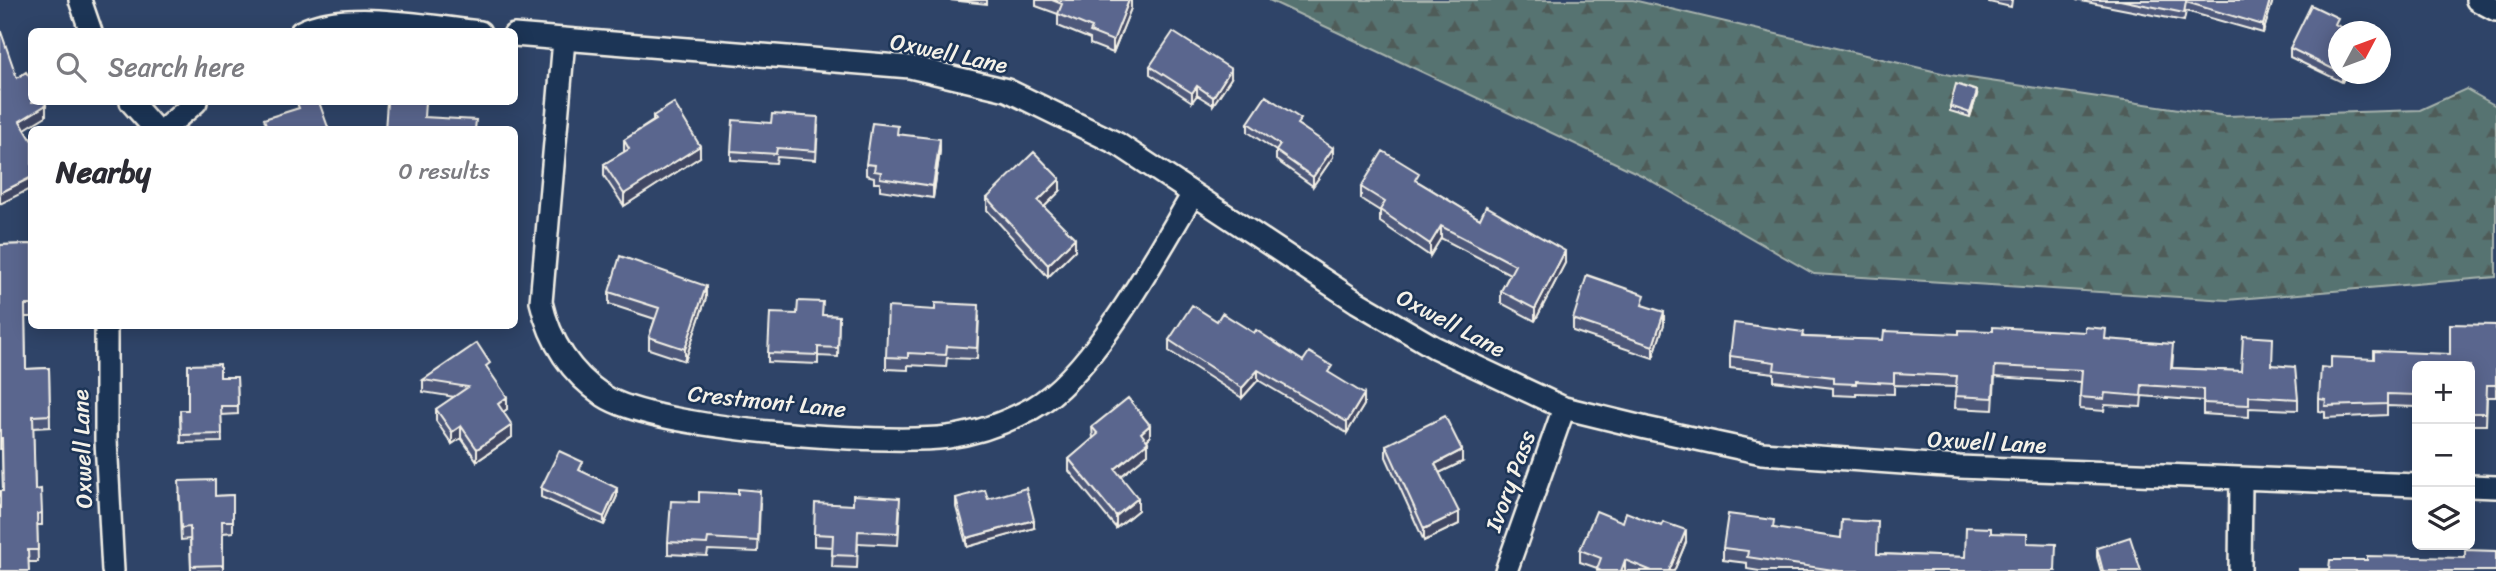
<!DOCTYPE html>
<meta charset="utf-8">
<style>
:root{--surface:#fff;--page:#f7f7f7;--text:#2b2b33;--muted:#7c7c81;--line:#e1e1e2}
body{margin:0;font-family:Sriracha,sans-serif;background:var(--page);color:var(--text)}
.controls{position:absolute;right:21px;bottom:21px;display:grid;overflow:hidden;border-radius:10px;box-shadow:0 4px 18px #0003}
.controls button{width:63px;height:63px;display:grid;place-items:center;padding:0;border:0;border-bottom:2px solid var(--line);background:var(--surface);color:var(--text);font:35px sans-serif}
.compass{position:absolute;left:2328px;top:21px;width:63px;height:63px;border-radius:50%;background:var(--surface);box-shadow:0 4px 18px #0003;rotate:49deg}
.list{margin:0;padding:0;list-style:none}
h2{display:flex;justify-content:space-between;align-items:center;height:91px;margin:0;padding:0 28px;font-size:30px}
h2 small{font-size:23px;font-weight:400;color:var(--muted)}
.icon{flex:none;width:38px;height:38px;fill:none;stroke:currentColor;stroke-width:2;stroke-linecap:round;stroke-linejoin:round}
.map{position:relative;flex:none;width:2496px;height:571px;overflow:hidden}
.search{position:absolute;background:var(--surface);box-shadow:0 4px 18px #0003;left:28px;top:28px;width:490px;height:77px;display:flex;align-items:center;gap:18px;box-sizing:border-box;padding:0 24px;border-radius:10px;color:var(--muted);font-size:26px}
.panel{position:absolute;background:var(--surface);box-shadow:0 4px 18px #0003;left:28px;top:126px;width:490px;height:203px;border-radius:10px}
.map>svg:first-child{display:block}
.forest{fill:url(#forest-firs);stroke:#a6b2ac;stroke-width:2}
.lines{fill:none;stroke-linecap:round;stroke-linejoin:round}
.street-casing{stroke:#f4f1e8;stroke-width:26}
.street{stroke:#1d3557;stroke-width:21}
.wall{fill:#4d587a;stroke:#f4f1e8;stroke-width:2}
.shaded-wall{fill:#3f4763;stroke:#f4f1e8;stroke-width:2}
.building{fill:#5a668e;stroke:#f4f1e8;stroke-width:2}
.labels{text-anchor:middle;stroke-width:5;stroke-linejoin:round;paint-order:stroke}
.street-label{font-size:23px;fill:#f4f1e8;stroke:#1d3557}
</style>
<div class="map">
<svg width="2496" height="571" viewBox="0 0 2496 571">
<defs>
<pattern id="forest-firs" width="22" height="20" patternUnits="userSpaceOnUse" patternTransform="scale(1.75)"><rect width="22" height="20" fill="#577371"/><path d="M5 1l3.5 6h-7zM16 11l3.5 6h-7z" fill="#4f5b59"/></pattern>
</defs>
<rect width="100%" height="100%" fill="#2f4468"/>
<filter id="ink" filterUnits="userSpaceOnUse"><feTurbulence type="fractalNoise" baseFrequency=".0143" numOctaves="2"/><feDisplacementMap in="SourceGraphic" scale="14" xChannelSelector="R" yChannelSelector="G"/><feConvolveMatrix kernelMatrix="1 2 1 2 8 2 1 2 1" color-interpolation-filters="sRGB"/></filter>
<g filter="url(#ink)">
<path class="forest" d="M1269,0h364l317,75 276,41 194,-6 46,-21 30,17v171l-269,23 -413,-26 -173,-99z"/>
<g class="lines">
<defs>
<path id="street" d="M80,0l11,32
M2477,0l19,10
M301,32c43,-23 131,-5 179,0
M514,35l396,32 97,23 111,54 239,158 77,45 130,61 82,20 116,25 197,14 458,18
M564,40l-23,262c9,40 29,71 63,94 52,34 279,49 344,41 30,-4 59,-15 85,-29 61,-35 124,-154 160,-214
M131,102l25,28
M163,130l33,-28
M106,326v114l7,131
M2470,486l26,1
M1506,571l58,-163
M2240,571l1,-90"/>
</defs>
<use href="#street" class="street-casing"/>
<use href="#street" class="street"/>
</g>
<path class="wall" d="M949,0h38v4z
M1036,0h95v8l-18,45 -23,-9v-5l-32,-13v-12l-22,-8z
M1989,0h23l-1,7 -22,-5z
M2076,0h197l-10,33 -77,-22 -2,10z
M2338,26l1,48h7l-4,8 -52,-25v-9z
M1150,66l81,12 -18,27 -16,-10 -5,7 -42,-28z
M1977,95l-7,22 -20,-6v-5z
M653,116l47,41 -76,49 -20,-30v-12l20,-12v-12l29,-19z
M1248,123l53,3 32,31 -20,29 -37,-26v-9l-28,-19z
M818,126l-2,34 -39,-3 -1,6 -45,-3v-9z
M898,134l42,17 -7,47 -53,-8v-7h-6v-6l-8,-2v-11z
M1419,182l61,37 85,44 -30,58 -34,-18v-12l9,-17 -69,-36 -11,18 -50,-34v-11l-19,-12v-12z
M1060,191l-16,16 31,43 -27,27 -61,-67v-12z
M32,244v73h-7l1,52 23,-1 1,59 -17,1 2,62 7,23v12h-5l1,37h-9l-26,-71 -1,-42h-2v-204z
M609,292l97,6 -21,63 -36,-12v-12l6,-18 -46,-15z
M1645,306l19,18 -11,34 -80,-27v-12z
M823,315l16,1 -1,41 -20,-1v8l-50,-2v-9z
M979,317l-2,42 -30,-1 -1,9 -38,-2v5l-22,-1v-12z
M2496,325v72h-9l-1,28h-16v-59h-53v41l-30,-1v9l-62,3v-6l-6,-1v-12l12,-31 119,-14z
M1254,333l49,28 29,14 32,30 -17,28 -89,-53 -16,18 -73,-47v-11z
M1804,337l79,3 223,-1 67,17 -1,12 69,3 32,-6 25,34v11l-49,-2v9l-46,-3v-13l-61,-5 -1,11 -36,-2 -1,6 -24,-2 1,-27 -86,-5 -2,33 -38,-2 1,-21 -62,-2v9l-38,-1v3l-23,-1v-7l-59,-7v-8l-44,-5v-12z
M490,372l17,37 -4,3 9,25 -35,24 -16,-23 -9,6 -16,-23v-12l19,-12 -32,-5v-12z
M220,377h17l1,37 -17,1 1,27 -41,1 -1,-33h8z
M1092,427l58,10 -3,3 1,14 -27,22 17,34 -22,18 -47,-57v-12l24,-20z
M1386,445l76,17 -23,11 20,51 -35,17 -38,-84z
M583,471v1l34,24 -13,29 -63,-28v-9z
M179,493l36,3 18,-1v37l-10,1v38h-32l-1,-32 -9,1z
M956,498l32,1 46,29 -67,19 -11,-40z
M699,502l61,1 -2,49 -50,-2 -1,6 -39,-2v-12z
M900,510l-2,35 -40,-2 -1,25 -25,-1 1,-20 -19,-1v-12z
M1623,522l63,20 -12,29h-77v-3l-17,-6v-12z
M1774,528l104,26 87,3 26,-24 36,10 28,28h-296l-12,-2v-6l-24,-3v-12z
M2097,548l44,23h-40l-4,-14z"/>
<path class="shaded-wall" d="M1129,0h2v8l-18,45v-12z
M2270,0h3l-10,33v-8z
M1231,69v9l-18,27v-8z
M2342,74h4l-4,8z
M1197,86v9l-5,7v-9z
M1977,91v4l-7,22v-4z
M46,105v11l-26,16v-11z
M940,139v12l-7,47v-12z
M700,146v11l-76,49v-12z
M1333,148v9l-20,29v-9z
M32,177v11l-32,16v-11z
M1060,179v12l-22,22v-12z
M1441,226v12l-11,18v-12z
M1075,238v12l-27,27v-12z
M1565,251v12l-30,58v-12z
M706,286v12l-21,63v-12z
M1664,312v12l-11,34v-12z
M1258,370v10l-16,18v-10z
M1364,394v11l-17,28v-11z
M507,397v12l-9,7v-12z
M512,425v12l-35,24v-12z
M1150,425v12l-9,7v-11z
M461,426v12l-9,6v-12z
M1148,442v12l-33,27v-12z
M1462,450v12l-27,13v-11z
M617,488v8l-13,29v-8z
M1138,498v12l-22,18v-12z
M1459,512v12l-35,17v-12z
M1034,520v8l-67,19v-9z
M1686,530v12l-12,29h-5z
M1625,560v11h-4z"/>
<path class="building" d="M1052,0h77l-16,41 -23,-9 2,-4 -34,-14 4,-10z
M2120,0h150l-7,25 -77,-23 -2,11z
M2311,5l27,13 -3,6 14,8h-10v40l-49,-24z
M0,29l17,49 9,-6 6,9v21h12l2,3 -26,16 12,20v36l-32,16z
M1173,32l58,37 -18,28 -16,-11 -5,7 -42,-27z
M1956,84l21,7 -7,22 -20,-7z
M1266,96l35,23 -4,5 36,24 -20,29 -37,-26 4,-6 -32,-22z
M302,102h17l10,28h-70l8,-3 -3,-8 35,-11 -2,-5z
M387,102h38l-1,15 52,3 -1,10h-90z
M674,103l26,43 -76,48 -20,-30 25,-15 -5,-9 32,-20 -3,-4z
M772,114l46,3 -2,34 -39,-3 -1,6 -45,-3 2,-31 38,3z
M872,123l26,3 -1,8 43,5 -7,47 -53,-8 1,-6 -7,-1 1,-6 -9,-1z
M1383,151l36,22 -4,7 65,39 6,-13 79,45 -30,58 -34,-18 14,-26 -74,-39 -11,18 -50,-34 5,-8 -24,-15z
M1034,152l26,27 -22,22 37,37 -27,27 -61,-67z
M32,244v61h-7l1,64 23,-1 1,47 -17,1 2,74 6,-1 1,24 -5,1 1,36h-10l1,21h-29v-80h3l-1,-53h-2v-193z
M620,256l86,30 -21,63 -36,-12 10,-29 -50,-16z
M1587,275l58,20 -3,10 22,7 -11,34 -80,-27z
M798,301l25,1 -1,13 17,1 -1,32 -20,-1v8l-50,-2 2,-40 27,1z
M935,303l44,2 -2,43 -30,-2 -1,9 -38,-2v5l-22,-1 2,-50 47,3z
M1192,305l25,16 5,-8 32,20 2,-3 47,31 6,-9 23,14 -4,6 36,22 -17,28 -89,-52 -16,18 -73,-48z
M1734,323l70,9 -1,5 80,3 1,-9 75,3v-4l34,1v-4l92,5v-5l21,2 -1,10 68,5 -2,24 70,3 2,-35 30,2 -1,27 23,2 3,32 -49,-3v9l-46,-2v-14l-61,-4 -1,11 -36,-3 -1,6 -24,-2 2,-27 -87,-4 -2,32 -38,-2 2,-20 -63,-3v10l-38,-2v3l-23,-1v-6l-59,-7 1,-8 -45,-6z
M2450,324l46,1v60h-9l-1,28h-16v-47h-53v29l-30,-1v10l-62,2 1,-6 -7,-1 2,-32 10,1v-11l43,2v-8l76,3z
M477,343l13,20 -4,3 21,31 -9,7 14,21 -35,24 -16,-23 -9,6 -16,-23 32,-22 -45,-7z
M220,364v13h17l1,29h-17l1,28 -41,1 -1,-25h8v-45z
M1128,398l22,27 -9,8 7,9 -33,27 23,29 -22,18 -47,-57 29,-25 -6,-7z
M1445,416l17,34 -27,14 24,48 -35,17 -38,-84z
M559,451l24,11 -4,8 38,18 -13,29 -63,-29z
M215,480v16l18,-1v26h-11l1,44 -32,1 -1,-39 -9,1 -2,-47z
M1026,488l8,32 -67,18 -11,-40 29,-8 3,9z
M738,489l22,2 -2,50 -50,-3 -1,6 -39,-2 3,-41 28,1v-10l39,2z
M853,495l47,3 -2,35 -40,-2 -1,25 -25,-1 1,-20 -19,-1 1,-31 38,2z
M1596,511l27,11 3,-10 35,14 2,-4 23,8 -17,41h-17l-27,-11 -4,11h-20l-4,-2 4,-11 -21,-8z
M1728,514l46,6 -1,8 68,10 1,-18 36,2 -1,32 88,3 1,-30 25,1v5l36,1v9l29,1 -1,27h-215l-93,-14 1,-6 -25,-3z
M2130,537l11,34h-38l-6,-23z
M2465,550l31,1v20h-197v-2h30l1,-9h37v-4l98,2z"/>
</g>
<g class="labels">
<g class="street-label">
<text transform="translate(949 53) rotate(12)" y="8">Oxwell Lane</text>
<text transform="translate(1451 323) rotate(28)" y="8">Oxwell Lane</text>
<text transform="translate(767 401) rotate(6)" y="8">Crestmont Lane</text>
<text transform="translate(1987 442) rotate(3)" y="8">Oxwell Lane</text>
<text transform="translate(82 449) rotate(-92)" y="8">Oxwell Lane</text>
<text transform="translate(1510 481) rotate(-70)" y="8">Ivory Pass</text>
</g>
</g>
</svg>
<div class="controls">
<button>+</button>
<button>−</button>
<button><svg class="icon" aria-label="layers" viewBox="0 0 24 24"><path d="M12 4l9 5-9 5-9-5zM3 14l9 5 9-5"/></svg></button>
</div>
<svg class="compass" viewBox="-18 -18 36 36"><path d="M0-13l5 13h-10z" fill="#e53935"/><path d="M0 13l5-13h-10z" fill="#7c7c81"/></svg>
<div class="search"><svg class="icon" aria-label="search" viewBox="0 0 24 24"><circle cx="10" cy="10" r="6"/><path d="M15 15l6 6"/></svg>Search here</div>
<section class="panel">
<h2>Nearby<small>0 results</small></h2>
<ul class="list">
</ul>
</section>
</div>
